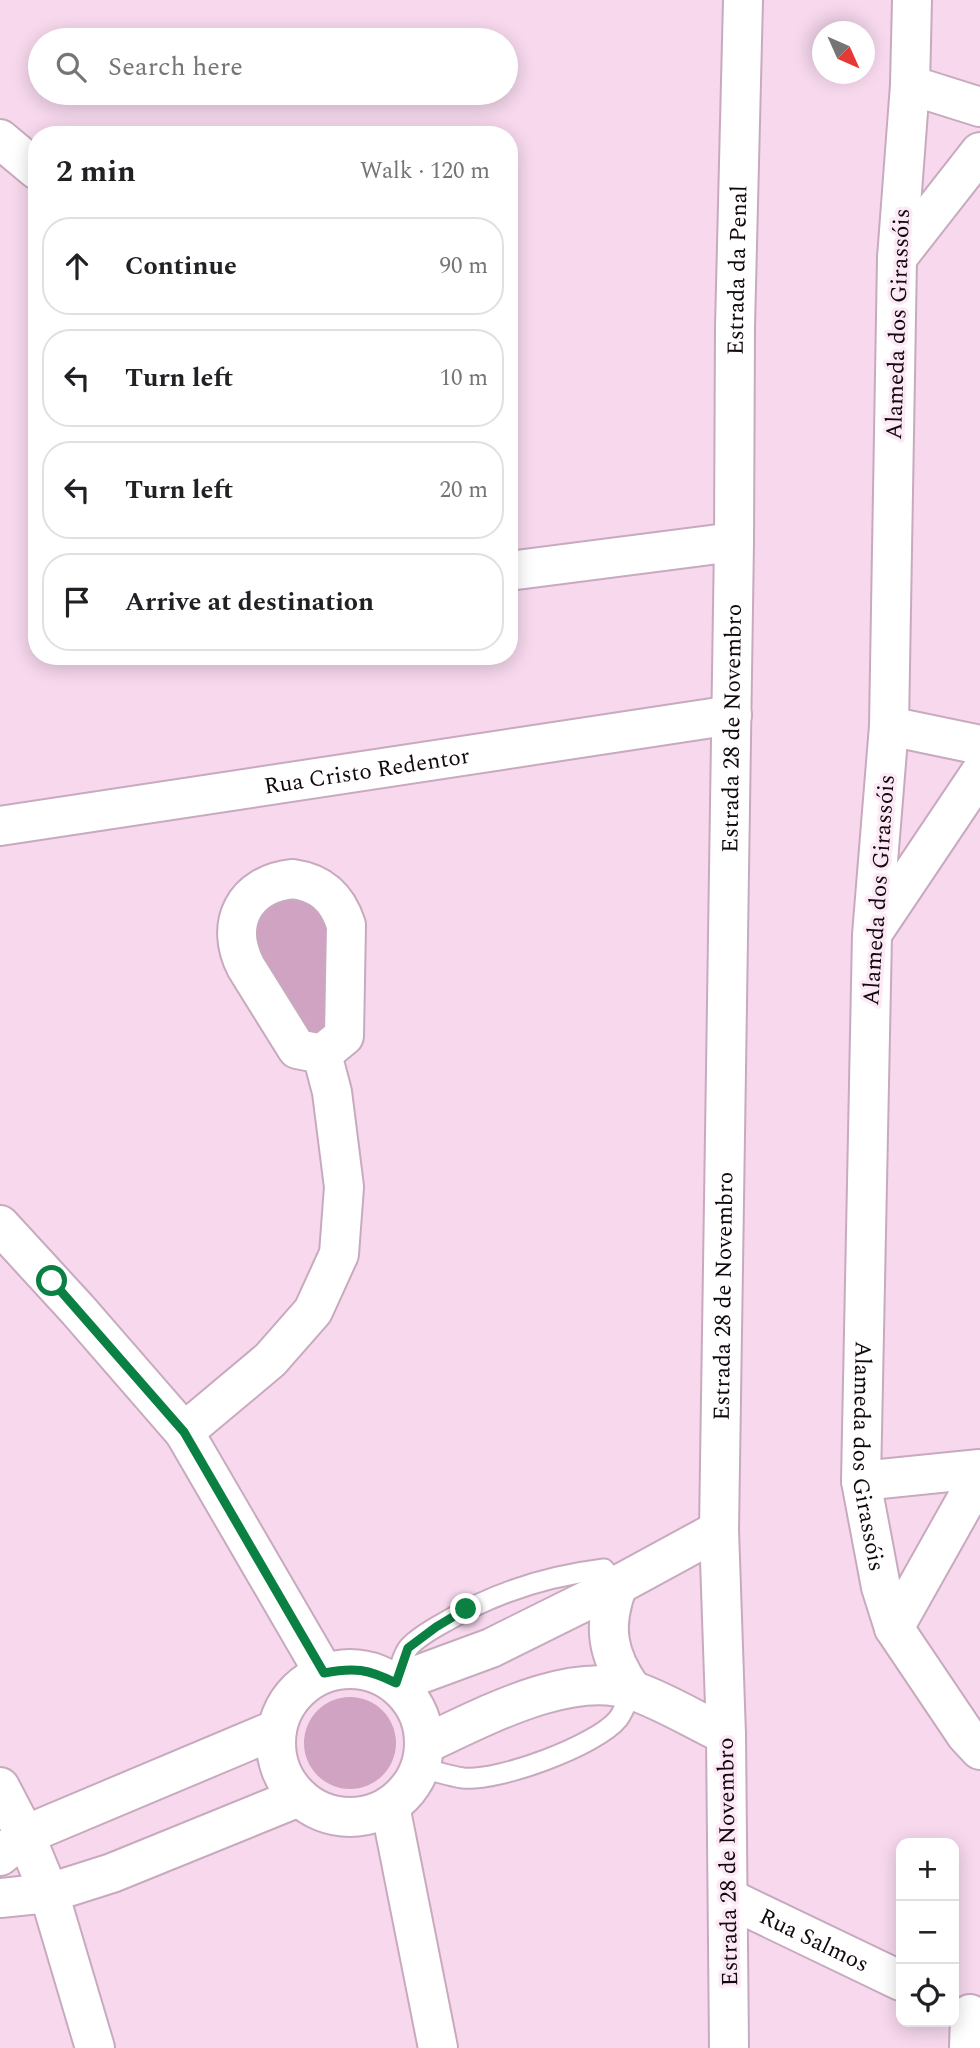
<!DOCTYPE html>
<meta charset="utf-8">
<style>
:root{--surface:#fff;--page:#f2f2f2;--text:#202124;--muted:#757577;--line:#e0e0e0}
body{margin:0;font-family:Spectral,serif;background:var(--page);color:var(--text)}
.controls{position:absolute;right:21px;bottom:21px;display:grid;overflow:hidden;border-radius:14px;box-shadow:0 4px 18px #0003}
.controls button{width:63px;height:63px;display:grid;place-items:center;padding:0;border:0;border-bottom:2px solid var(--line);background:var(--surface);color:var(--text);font:35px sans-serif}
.compass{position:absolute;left:812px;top:21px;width:63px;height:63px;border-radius:50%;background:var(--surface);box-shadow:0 4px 18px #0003;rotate:135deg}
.stop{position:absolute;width:21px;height:21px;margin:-16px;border:5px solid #0b8043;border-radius:50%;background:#fff}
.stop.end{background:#0b8043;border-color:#fff;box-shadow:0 2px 7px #0008}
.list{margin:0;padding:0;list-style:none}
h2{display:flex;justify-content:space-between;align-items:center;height:91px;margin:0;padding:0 28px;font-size:30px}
h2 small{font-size:23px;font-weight:400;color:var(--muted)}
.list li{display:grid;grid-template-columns:46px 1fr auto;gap:21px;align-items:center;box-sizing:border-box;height:98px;margin:0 14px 14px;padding:0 14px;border:2px solid var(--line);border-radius:28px}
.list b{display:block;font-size:26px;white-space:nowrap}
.list em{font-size:23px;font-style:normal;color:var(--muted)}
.icon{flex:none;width:38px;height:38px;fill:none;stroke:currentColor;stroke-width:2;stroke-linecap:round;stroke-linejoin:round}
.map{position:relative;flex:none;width:980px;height:2048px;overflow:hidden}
.search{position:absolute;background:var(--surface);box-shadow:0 4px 18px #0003;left:28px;top:28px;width:490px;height:77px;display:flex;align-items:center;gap:18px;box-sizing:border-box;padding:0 24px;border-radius:38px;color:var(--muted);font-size:26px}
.panel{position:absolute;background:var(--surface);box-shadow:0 4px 18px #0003;left:28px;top:126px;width:490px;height:539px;border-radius:28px}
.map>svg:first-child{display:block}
.green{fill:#d1a3c3}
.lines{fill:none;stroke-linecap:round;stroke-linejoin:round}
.service-casing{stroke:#c8aabf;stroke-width:23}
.minor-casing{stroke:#c8aabf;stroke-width:42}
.tertiary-casing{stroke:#c8aabf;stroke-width:42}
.service{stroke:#fff;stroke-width:19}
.minor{stroke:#fff;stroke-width:38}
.tertiary{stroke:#fff;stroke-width:38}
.route{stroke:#0b8043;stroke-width:9}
.labels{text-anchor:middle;stroke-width:7;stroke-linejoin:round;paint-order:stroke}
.street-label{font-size:23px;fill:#120910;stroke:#fde9f6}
</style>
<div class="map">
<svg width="980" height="2048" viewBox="0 0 980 2048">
<rect width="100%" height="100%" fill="#f7d8ed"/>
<path class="green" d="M285,900c47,-1 45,32 45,68 0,19 0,37 0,55l-8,9 -13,2 -52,-83 -1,-26 7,-11 10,-9z
M304 1743a46 46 0 1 1 92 0a46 46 0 1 1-92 0Z"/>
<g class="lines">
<defs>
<path id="service" d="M396,1682c3,-10 6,-27 13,-35 9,-10 25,-19 36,-25 50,-30 102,-46 159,-53l14,16
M421,1768c14,3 28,8 42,10 34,4 133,-32 155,-59 6,-8 10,-20 14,-29"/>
<g id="minor">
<path id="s1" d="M912,0l-2,85 -13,173 -8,468 -17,209 -11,546 20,106 13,41 72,107 14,15"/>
<path d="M910,85l70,22"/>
<path d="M0,139l37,31"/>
<path d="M897,258l83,-106"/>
<path d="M509,571l225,-29"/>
<path d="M889,726l91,19"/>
<path id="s2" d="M0,826l732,-111"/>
<path d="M293,879c28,4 44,18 53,46l-2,111 -22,18 -25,-5 -51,-82c-22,-43 -2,-83 47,-88z"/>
<path d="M874,931l106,-158"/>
<path d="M0,1225l78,85 106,122 140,241"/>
<path d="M184,1432l86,-72 43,-49 26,-57 5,-67 -12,-95 -10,-38"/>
<path d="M861,1481l119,-12"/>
<path d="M618,1585c-16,41 -11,70 14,105"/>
<path d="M894,1628l86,-153"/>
<circle cx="350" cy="1743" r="74"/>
<path d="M396,1683l95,-35 127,-63 101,-55"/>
<path d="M425,1744c57,-26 147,-76 209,-53 32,11 62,30 92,44"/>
<path d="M0,1787l25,48 24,58 46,155"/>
<path d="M390,1806l48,242"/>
<path d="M0,1856l25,-21 252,-106"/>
<path d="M0,1898l49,-5 63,-20 187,-76"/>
<path id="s3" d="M728,1898l173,83"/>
<path d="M969,2048l1,-34"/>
</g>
<g id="tertiary">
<path id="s4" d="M729,2048l-3,-313 -7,-205 15,-988 1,-215 8,-327"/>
</g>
</defs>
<use href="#service" class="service-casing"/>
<use href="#minor" class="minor-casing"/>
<use href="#tertiary" class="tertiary-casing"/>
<use href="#service" class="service"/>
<use href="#minor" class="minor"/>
<use href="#tertiary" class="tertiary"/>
</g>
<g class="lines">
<path class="route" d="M52,1281l132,151 140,241c30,-6 44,-4 72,10l12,-35 28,-21 30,-18"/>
</g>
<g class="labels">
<g class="street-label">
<text dy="8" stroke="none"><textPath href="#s4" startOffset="1778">Estrada da Penal</textPath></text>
<text transform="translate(897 324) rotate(-88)" y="8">Alameda dos Girassóis</text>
<text dy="8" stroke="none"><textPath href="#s4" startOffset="1320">Estrada 28 de Novembro</textPath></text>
<text dy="8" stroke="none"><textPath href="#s2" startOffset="371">Rua Cristo Redentor</textPath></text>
<text transform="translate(878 890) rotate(-86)" y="8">Alameda dos Girassóis</text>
<text dy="8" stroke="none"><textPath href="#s4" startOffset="752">Estrada 28 de Novembro</textPath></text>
<text dy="8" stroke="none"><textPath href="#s1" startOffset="1458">Alameda dos Girassóis</textPath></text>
<text transform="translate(727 1862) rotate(-91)" y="8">Estrada 28 de Novembro</text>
<text dy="8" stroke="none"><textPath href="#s3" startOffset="96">Rua Salmos</textPath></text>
</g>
</g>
</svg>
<div class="controls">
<button>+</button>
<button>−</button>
<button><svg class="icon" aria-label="locate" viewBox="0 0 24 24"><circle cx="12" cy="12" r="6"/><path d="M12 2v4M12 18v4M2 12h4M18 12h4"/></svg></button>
</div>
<svg class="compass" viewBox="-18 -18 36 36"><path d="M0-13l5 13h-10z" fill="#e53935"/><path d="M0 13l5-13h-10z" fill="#757577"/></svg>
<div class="stop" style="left:52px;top:1281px"></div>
<div class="stop end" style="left:466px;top:1609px"></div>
<div class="search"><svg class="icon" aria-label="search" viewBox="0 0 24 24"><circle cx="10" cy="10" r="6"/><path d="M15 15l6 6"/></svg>Search here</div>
<section class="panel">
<h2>2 min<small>Walk · 120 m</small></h2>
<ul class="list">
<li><svg class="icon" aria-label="ahead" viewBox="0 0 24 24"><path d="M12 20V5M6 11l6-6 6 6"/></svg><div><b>Continue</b></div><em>90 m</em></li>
<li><svg class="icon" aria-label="left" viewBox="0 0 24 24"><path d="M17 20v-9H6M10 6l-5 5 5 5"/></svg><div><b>Turn left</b></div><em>10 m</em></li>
<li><svg class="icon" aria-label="left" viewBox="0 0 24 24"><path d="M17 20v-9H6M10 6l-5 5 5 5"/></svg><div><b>Turn left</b></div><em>20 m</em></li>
<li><svg class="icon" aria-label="arrive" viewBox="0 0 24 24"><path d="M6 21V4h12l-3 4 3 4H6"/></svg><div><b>Arrive at destination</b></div></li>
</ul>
</section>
</div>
